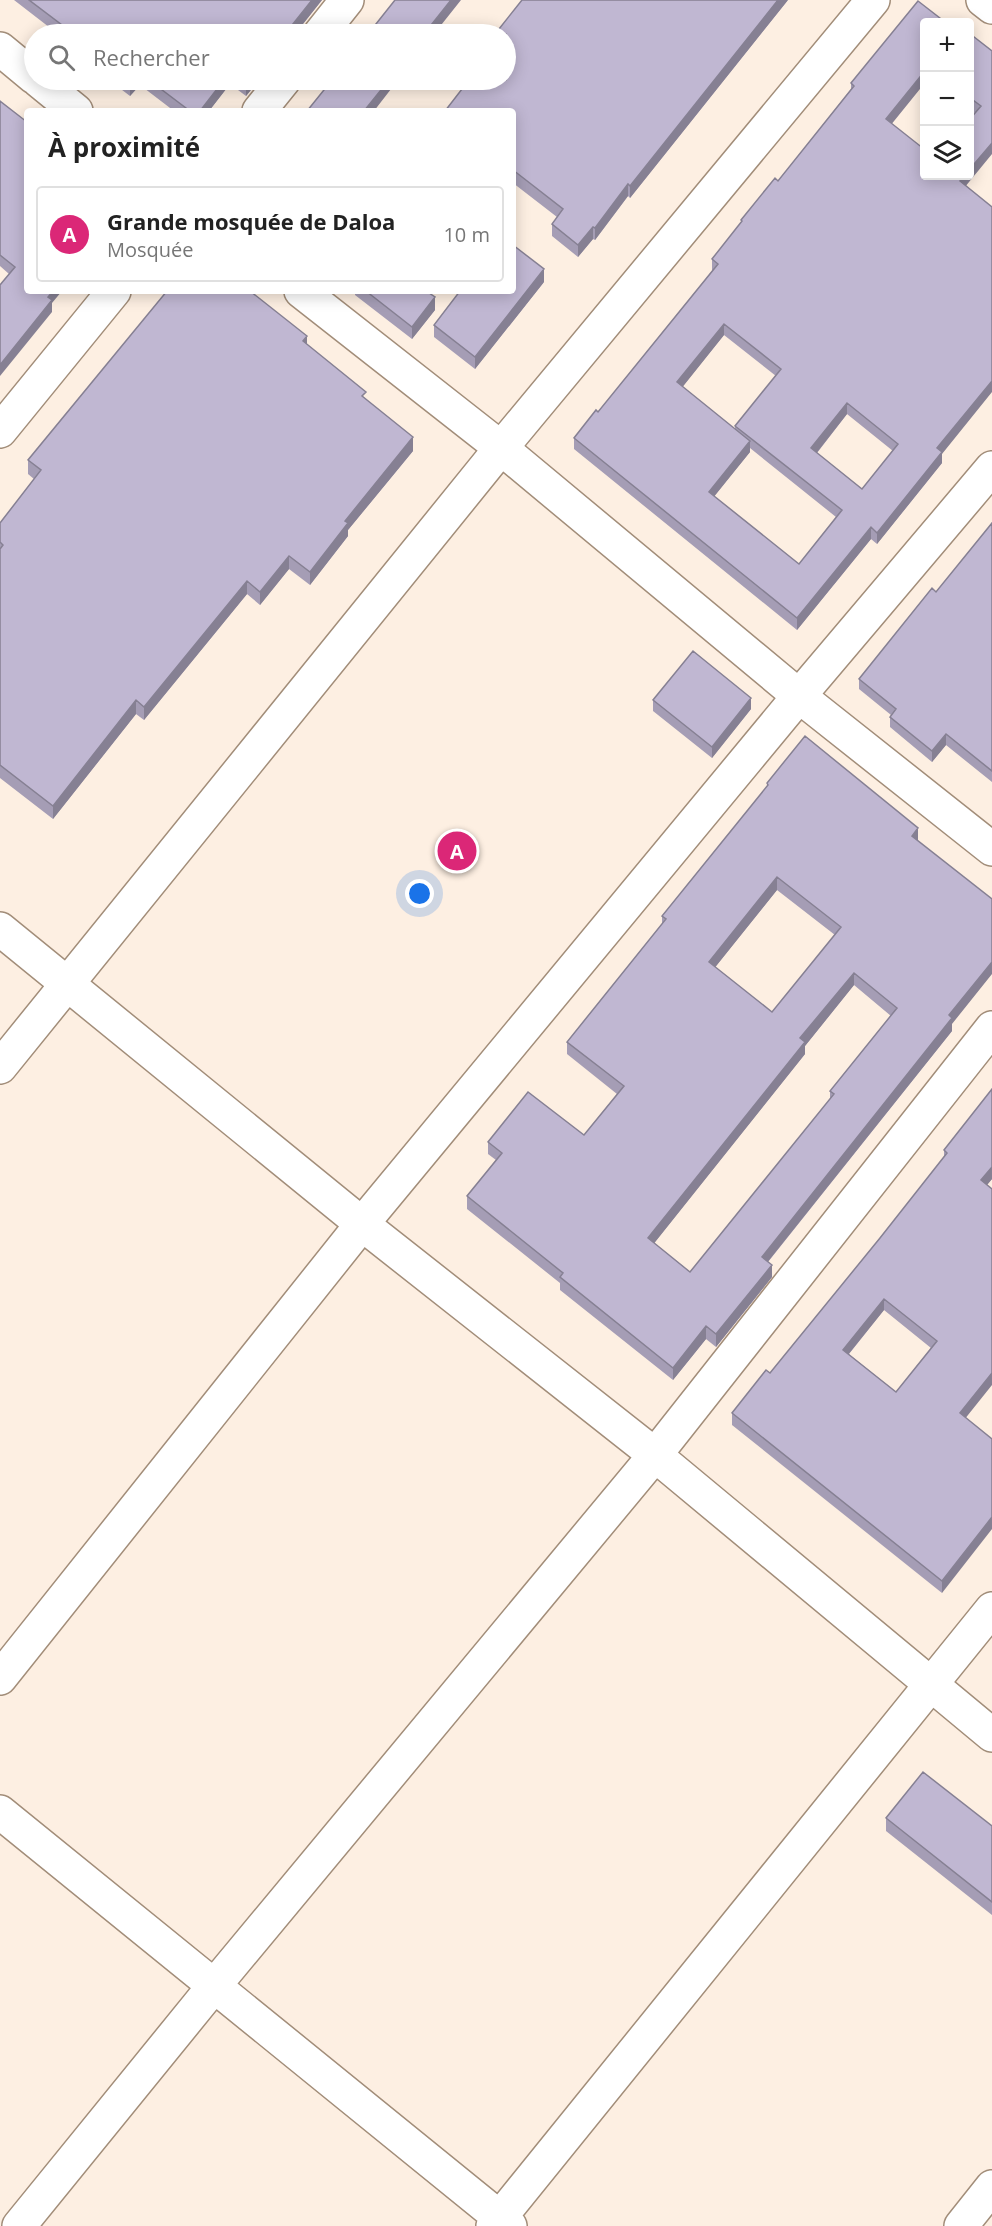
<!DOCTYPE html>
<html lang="fr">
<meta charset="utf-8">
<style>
:root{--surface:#fff;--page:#f6f6f6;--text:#222;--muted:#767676;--line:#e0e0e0;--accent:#db2777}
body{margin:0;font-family:"Open Sans",sans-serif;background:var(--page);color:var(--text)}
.controls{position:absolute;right:18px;top:18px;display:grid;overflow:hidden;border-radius:6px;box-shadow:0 3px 15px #0003}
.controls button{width:54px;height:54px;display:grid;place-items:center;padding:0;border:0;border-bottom:2px solid var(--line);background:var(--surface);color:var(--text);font:30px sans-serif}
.you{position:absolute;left:420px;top:894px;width:21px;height:21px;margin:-15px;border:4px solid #fff;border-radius:50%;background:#1a73e8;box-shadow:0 0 0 9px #1a73e833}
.badge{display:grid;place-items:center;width:39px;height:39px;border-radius:50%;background:var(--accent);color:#fff;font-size:20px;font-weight:700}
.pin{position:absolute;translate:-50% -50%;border:3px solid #fff;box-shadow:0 2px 6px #0006}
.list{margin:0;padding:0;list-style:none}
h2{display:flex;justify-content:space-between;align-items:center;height:78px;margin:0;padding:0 24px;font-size:26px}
h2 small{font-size:20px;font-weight:400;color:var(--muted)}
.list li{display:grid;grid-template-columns:39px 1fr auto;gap:18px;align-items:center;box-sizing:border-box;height:96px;margin:0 12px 12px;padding:0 12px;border:2px solid var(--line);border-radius:6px}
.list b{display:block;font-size:22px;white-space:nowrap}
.list p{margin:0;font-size:20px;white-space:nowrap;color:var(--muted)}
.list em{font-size:20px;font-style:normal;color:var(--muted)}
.icon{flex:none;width:33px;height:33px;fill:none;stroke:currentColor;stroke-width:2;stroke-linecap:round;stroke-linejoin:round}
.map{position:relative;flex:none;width:992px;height:2226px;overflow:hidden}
.search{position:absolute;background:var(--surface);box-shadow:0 3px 15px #0003;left:24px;top:24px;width:492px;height:66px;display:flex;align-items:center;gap:15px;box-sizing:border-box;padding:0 21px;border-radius:33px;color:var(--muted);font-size:22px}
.panel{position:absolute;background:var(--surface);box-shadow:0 3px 15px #0003;left:24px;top:108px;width:492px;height:186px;border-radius:6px}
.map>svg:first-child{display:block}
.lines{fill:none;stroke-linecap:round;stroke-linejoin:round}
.street-casing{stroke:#a28d79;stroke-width:36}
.secondary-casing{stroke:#a28d79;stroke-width:36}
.street{stroke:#fff;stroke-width:33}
.secondary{stroke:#fff;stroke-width:33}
.wall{fill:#a59db5;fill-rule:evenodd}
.shaded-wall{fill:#868093}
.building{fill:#c0b7d2;stroke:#868093;stroke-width:1.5;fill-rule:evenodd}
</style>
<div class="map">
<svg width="992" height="2226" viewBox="0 0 992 2226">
<rect width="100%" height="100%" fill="#fdefe2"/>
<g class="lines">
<defs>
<path id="street" d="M983,0l9,7
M320,34l27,-34
M0,49l34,28
M38,80l38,31
M259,111l25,-31
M301,291l200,157 298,248 193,153
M0,431l114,-140
M0,1678l362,-454 437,-528 193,-228
M0,1812l510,414
M19,2226l195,-240 441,-531 337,-427
M493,2226l499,-617
M961,2226l31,-39"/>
<path id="secondary" d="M0,929l362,295 293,231 337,280
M0,1067l501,-619 372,-448"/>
</defs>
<use href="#street" class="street-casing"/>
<use href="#secondary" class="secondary-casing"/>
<use href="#street" class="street"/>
<use href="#secondary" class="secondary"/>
</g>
<path class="wall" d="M14,0h308l-27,34h-237z
M788,0l-158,198 -2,-2 -33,44 -2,-1 -15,18 -26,-21v-12l5,-7 -44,-34v-72z
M969,33l23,18 -27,135 -23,268v9l-65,81 -6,-5 -74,91 -223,-181v-11l24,-26 114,-141v-12l29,-36v-3l37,-39 73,-92v-6l41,41 32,52 51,-63 -6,-4zM724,335l52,41 -41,50v3l-53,-42zM847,414l46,37 -31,38 -45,-36zM750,448l86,69 -37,47 -85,-68 36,-44z
M109,80h150l-13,16 -16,-12 -21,27h-35l-34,-26 -10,11z
M0,101l52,202v9l-52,-46z
M544,282l-69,87 -41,-32v-12z
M355,291h71l9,19 -23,29 -57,-44z
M307,344l59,55 47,52 -65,79v6l-38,49 -21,-16 -29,36 -13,-11 -103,126 -8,-6 -83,105 -53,-41v-255l34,-44 -6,-5v-14z
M992,523v259l-46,-37 -14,17 -42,-35v-10l1,-2 -32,-26v-10l77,-87z
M653,700l98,9 -39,49 -59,-47z
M767,783l151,57 34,184v7l-184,231 4,15 -56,70 -10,-8 -33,41 -113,-90v-7l-93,-74v-13l29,-36 -8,-6v-12l96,-7 33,-41 -50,-40v-12l95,-118v-8l105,-129zM777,890l58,45 -63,77 -57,-45zM854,985l37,31 -61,75v9l-140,172 -36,-29 151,-189v-8z
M992,1089v90l-5,6 -21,233 -24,175 -210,-168v-12l38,-40 110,-135 64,-81v-7zM884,1310l47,38 -35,44 -47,-38z
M886,1818l106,8v89l-106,-84z"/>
<path class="shaded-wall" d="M312,0h10l-27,34h-10z
M451,0h10l-27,34h-10z
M778,0h10l-158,198v-12z
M924,72v12l-38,47v-12z
M134,80h6v5l-10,11v-12z
M224,80h6v4l-21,27h-9z
M249,80h10l-13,16v-12z
M389,80h9l-24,31h-10z
M992,143v11l-32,39v-12l5,-5h4v-6z
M628,184v12l-33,44v-12z
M593,227v12l-15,18v-12z
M544,269v13l-69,87v-12z
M53,291h9l-10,12v9l-52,64v-11z
M435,297v13l-23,29v-12z
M724,324v11l-47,59v-12z
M307,336v13l-4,-8z
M992,381v11l-50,62v9l-65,81v-11l60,-85z
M847,403v11l-36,46v-12z
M413,437v14l-65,79v6l-38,49v-13l35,-51z
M750,441v11l-41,51v-11z
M871,527v12l-74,91v-12z
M289,556v13l-29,36v-13z
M247,581v13l-103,126v-13z
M751,698v11l-39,49v-11z
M136,700v14l-83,105v-13z
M946,734v11l-14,17v-11z
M918,828v12l-6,8v-12z
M777,877v13l-68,85v-13z
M992,962v12l-40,50v7l-190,238v-12l187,-242z
M854,973v12l-49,61v8l-157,197v-13l152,-200z
M992,1167v12l-11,13v-12z
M772,1265v12l-56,70v-13z
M884,1299v11l-41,51v-11z
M706,1326v13l-33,41v-12z
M992,1373v12l-32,40v-12z
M992,1517v12l-50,64v-12z"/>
<path class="building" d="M29,0h283l-27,34h-211z
M395,0h56l-27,34h-56z
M522,0h256l-148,186 -2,-2 -33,44 -2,-1 -15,18 -26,-21 11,-15 -50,-39v-59h-68l24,-31h37v-46h-11z
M918,1l27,21h-21v50l-38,47 38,30v27h41l-5,5 32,26v174l-55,67 5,4 -65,81 -6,-6 -74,91 -223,-180 22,-28 2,2 120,-148 -6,-5 30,-38 -1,-1 34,-42 3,3 76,-95 -3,-3zM724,324l57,45 -46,57 107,84 -43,54 -90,-72 41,-51 -73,-59zM847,403l51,41 -36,45 -51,-41z
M969,33l23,18v92l-23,27v-50l12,-14 -12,-9z
M124,80h10l-4,4z
M149,80h75l-24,31h-10z
M240,80h9l-3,4z
M332,80h57l-25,31h-57z
M0,101l27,21v169h26l-5,6 4,3 -52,65v-80l15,-18 -15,-12z
M513,245l31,24 -69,88 -41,-32 26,-34h53z
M167,291h68l2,2 2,-2h11l57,45 -4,5 63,51 -4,4 51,41 -68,84 3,2 -38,49 -21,-16 -29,36 -13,-11 -103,126 -8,-7 -83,106 -53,-41v-216l3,-4 -3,-3v-19l41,-53 -13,-10z
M366,291h60l9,6 -23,30z
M992,523v248l-46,-37 -14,17 -42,-34 6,-8 -37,-30 73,-91 4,4z
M693,651l58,47 -39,49 -59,-47z
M805,736l113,92 -6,8 80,63v63l-43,53 3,3 -190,239 10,8 -56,69 -10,-8 -33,42 -113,-91 3,-4 -96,-77 35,-43 -14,-11 40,-50 56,43 40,-49 -57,-44 99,-123 -4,-3 106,-131 -1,-2zM777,877l64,50 -69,85 -63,-50zM854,973l43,35 -67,83 4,3 -144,178 -42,-34 157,-196 -5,-4z
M992,1089v78l-11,13 11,9v184l-32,40 32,26v78l-50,64 -210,-168 34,-43 4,3 110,-135 67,-85 -3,-3zM884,1299l53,42 -41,51 -53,-42z
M923,1772l69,54v76l-106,-84z"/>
</svg>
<div class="controls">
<button>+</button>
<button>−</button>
<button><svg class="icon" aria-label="layers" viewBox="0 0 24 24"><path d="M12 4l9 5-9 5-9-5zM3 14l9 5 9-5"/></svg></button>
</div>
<div class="you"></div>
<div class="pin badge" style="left:457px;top:851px">A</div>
<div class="search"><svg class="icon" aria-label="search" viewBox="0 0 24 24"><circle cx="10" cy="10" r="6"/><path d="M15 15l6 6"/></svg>Rechercher</div>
<section class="panel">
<h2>À proximité<small></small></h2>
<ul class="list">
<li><span class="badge">A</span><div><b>Grande mosquée de Daloa</b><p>Mosquée</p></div><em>10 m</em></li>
</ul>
</section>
</div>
